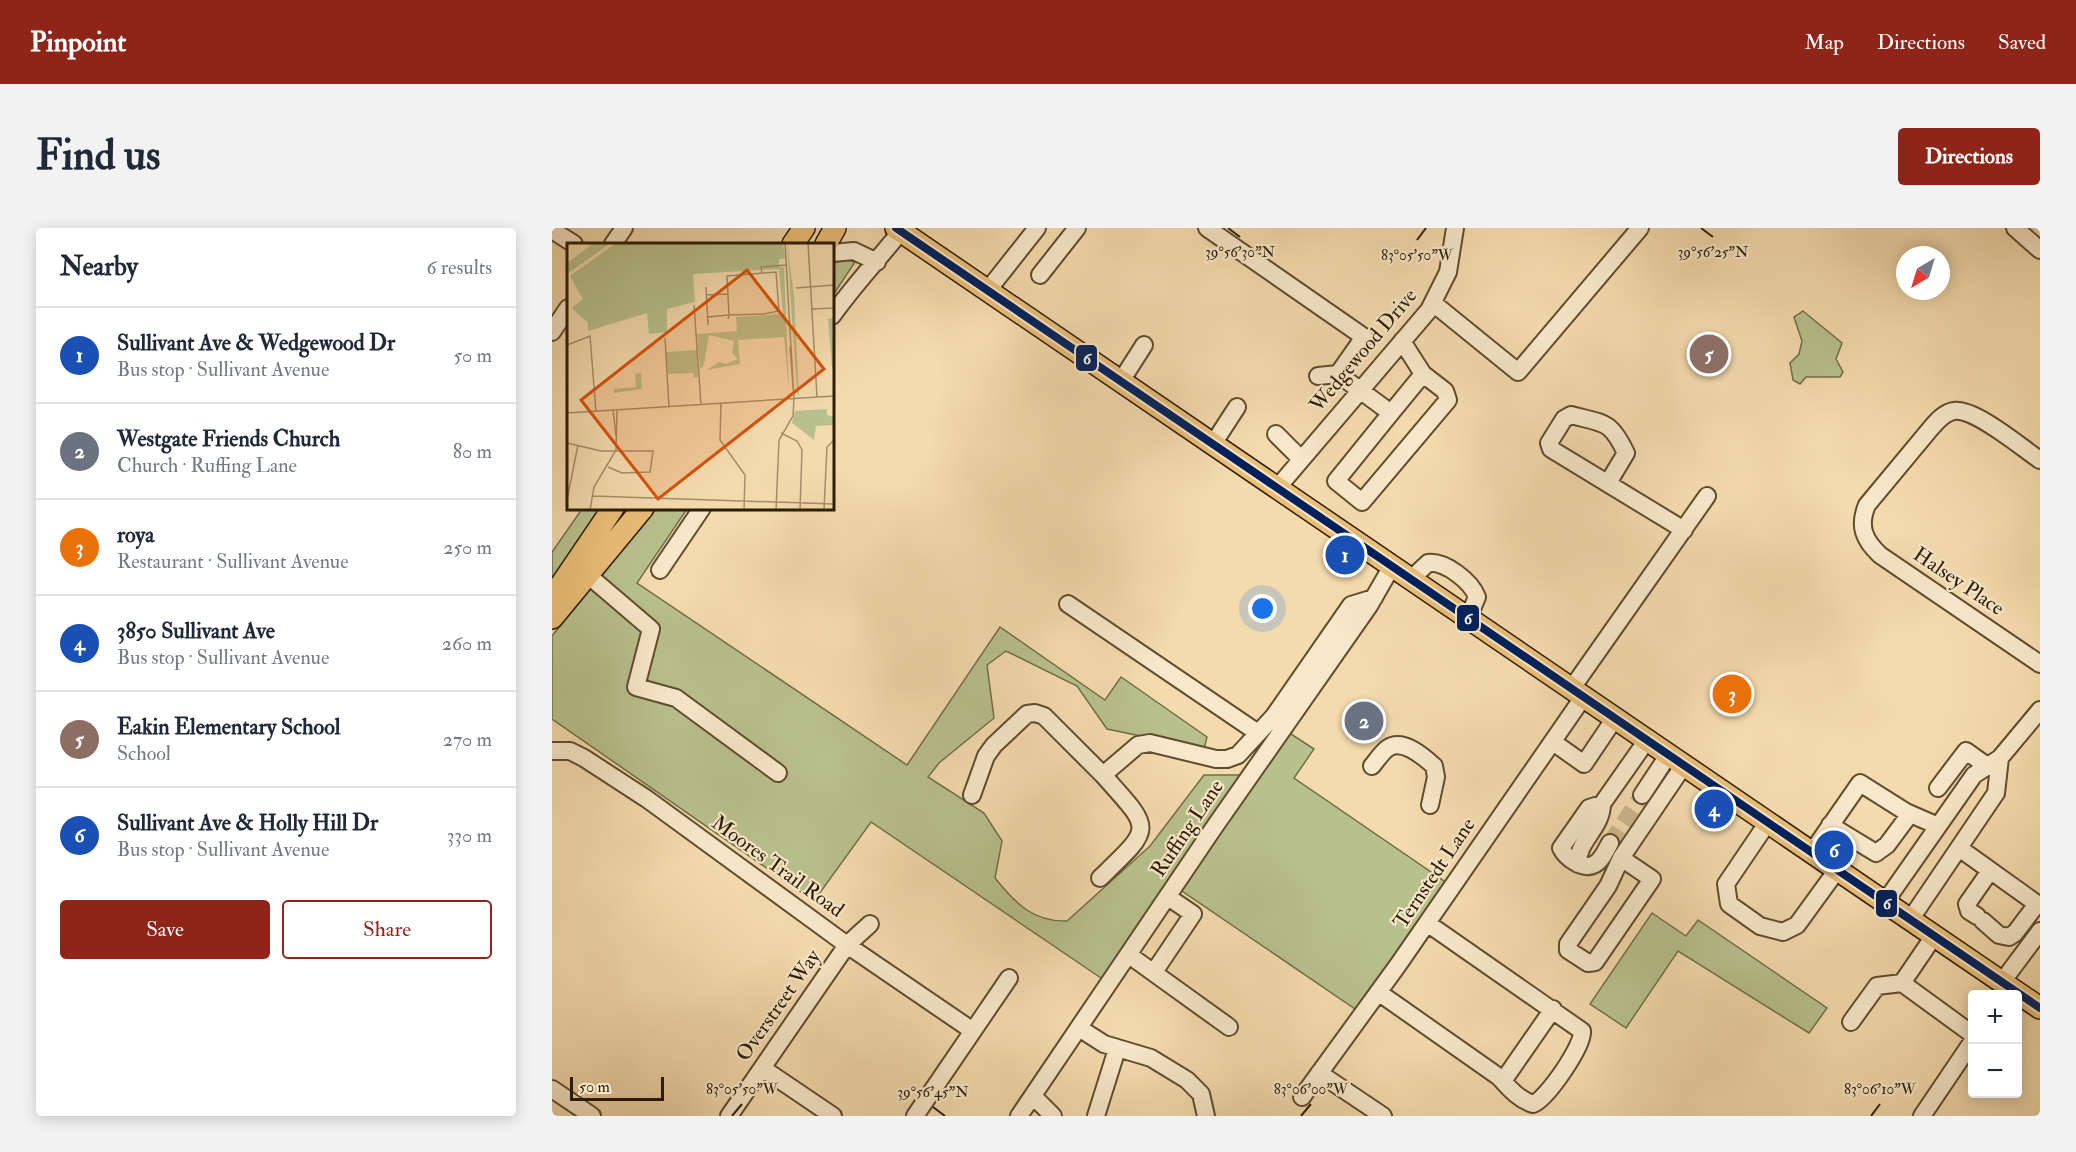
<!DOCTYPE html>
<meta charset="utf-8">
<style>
:root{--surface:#fff;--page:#f2f2f3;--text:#1f2937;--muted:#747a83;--line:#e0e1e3;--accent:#8f2418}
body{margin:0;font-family:"IM FELL Double Pica",serif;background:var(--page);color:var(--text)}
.controls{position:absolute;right:18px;bottom:18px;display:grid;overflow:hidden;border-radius:6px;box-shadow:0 3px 15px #0003}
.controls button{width:54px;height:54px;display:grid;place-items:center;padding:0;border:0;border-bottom:2px solid var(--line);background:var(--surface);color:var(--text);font:30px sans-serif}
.compass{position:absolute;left:1344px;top:18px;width:54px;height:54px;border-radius:50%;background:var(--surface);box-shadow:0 3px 15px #0003;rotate:218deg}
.scale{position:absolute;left:18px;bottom:15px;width:94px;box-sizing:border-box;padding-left:6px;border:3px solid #2d1c03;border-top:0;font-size:16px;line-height:21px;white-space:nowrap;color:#2d1c03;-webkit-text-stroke:4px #f8e8ca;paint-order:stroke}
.you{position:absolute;left:711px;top:381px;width:21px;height:21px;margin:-15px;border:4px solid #fff;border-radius:50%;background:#1a73e8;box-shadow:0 0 0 9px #1a73e833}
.badge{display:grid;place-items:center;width:39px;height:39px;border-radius:50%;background:var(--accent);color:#fff;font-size:20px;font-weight:700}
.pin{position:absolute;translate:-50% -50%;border:3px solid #fff;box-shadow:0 2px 6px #0006}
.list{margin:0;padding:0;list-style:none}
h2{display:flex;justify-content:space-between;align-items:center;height:78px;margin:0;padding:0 24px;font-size:26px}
h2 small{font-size:20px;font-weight:400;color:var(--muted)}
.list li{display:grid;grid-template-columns:39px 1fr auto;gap:18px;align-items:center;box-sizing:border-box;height:96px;padding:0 24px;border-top:2px solid var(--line)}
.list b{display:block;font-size:22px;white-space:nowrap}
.list p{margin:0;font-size:20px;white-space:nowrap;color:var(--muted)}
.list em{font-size:20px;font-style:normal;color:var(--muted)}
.actions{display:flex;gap:12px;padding:18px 24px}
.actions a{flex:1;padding:14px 0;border:2px solid var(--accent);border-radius:6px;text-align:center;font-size:21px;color:var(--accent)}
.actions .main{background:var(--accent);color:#fff}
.map{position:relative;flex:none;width:1488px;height:888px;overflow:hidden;border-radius:6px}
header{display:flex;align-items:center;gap:36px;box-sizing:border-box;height:84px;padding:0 30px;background:var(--accent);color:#fff}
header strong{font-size:28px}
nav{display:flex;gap:33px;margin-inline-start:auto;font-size:21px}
.intro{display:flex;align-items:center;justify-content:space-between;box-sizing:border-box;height:144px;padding:0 36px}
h1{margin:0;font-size:42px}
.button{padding:15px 27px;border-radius:6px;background:var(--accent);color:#fff;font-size:21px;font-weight:700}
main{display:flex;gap:36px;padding:0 36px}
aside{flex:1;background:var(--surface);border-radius:6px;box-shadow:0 3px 15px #0003}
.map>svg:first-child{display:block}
.green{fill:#b8c18d;stroke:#726e48;stroke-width:1.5}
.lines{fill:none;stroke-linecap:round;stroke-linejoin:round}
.minor-tunnel{stroke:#ccb58c;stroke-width:16;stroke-dasharray:16 8;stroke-linecap:butt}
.minor-casing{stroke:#5f4c2e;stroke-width:20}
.major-casing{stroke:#2d1c03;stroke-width:24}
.minor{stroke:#f8e8ca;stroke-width:16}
.major{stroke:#eabe77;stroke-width:21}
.bus-1-casing{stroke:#f8e8ca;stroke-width:12}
.bus-1{stroke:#00205b;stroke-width:8}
.ticks{fill:none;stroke:#2d1c03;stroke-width:2}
.labels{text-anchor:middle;stroke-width:4.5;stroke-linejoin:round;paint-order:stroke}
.street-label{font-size:21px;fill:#2d1c03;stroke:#f8e8ca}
.inset-road{fill:none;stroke:#a48f6a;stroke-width:1.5}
.view{fill:#d5530b;fill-opacity:0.15;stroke:#d5530b;stroke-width:3}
.inset-edge{fill:none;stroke:#2d1c03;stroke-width:3}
.ticks-label{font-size:15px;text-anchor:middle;fill:#2d1c03;stroke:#f8e8ca;stroke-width:4.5;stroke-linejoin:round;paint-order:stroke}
.line-badge{stroke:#f8e8ca;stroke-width:2}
.badge-label{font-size:16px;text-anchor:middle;font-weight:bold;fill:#fff}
</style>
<header>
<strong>Pinpoint</strong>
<nav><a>Map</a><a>Directions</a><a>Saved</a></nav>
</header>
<div class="intro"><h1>Find us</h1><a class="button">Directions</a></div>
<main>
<aside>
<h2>Nearby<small>6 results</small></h2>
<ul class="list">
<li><span class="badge" style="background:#1a4fb4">1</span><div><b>Sullivant Ave &amp; Wedgewood Dr</b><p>Bus stop · Sullivant Avenue</p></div><em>50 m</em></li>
<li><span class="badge" style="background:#6b7280">2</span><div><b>Westgate Friends Church</b><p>Church · Ruffing Lane</p></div><em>80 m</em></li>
<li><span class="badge" style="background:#e8710a">3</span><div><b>roya</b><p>Restaurant · Sullivant Avenue</p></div><em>250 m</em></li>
<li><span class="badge" style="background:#1a4fb4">4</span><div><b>3850 Sullivant Ave</b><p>Bus stop · Sullivant Avenue</p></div><em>260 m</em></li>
<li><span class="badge" style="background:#8d6e63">5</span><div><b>Eakin Elementary School</b><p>School</p></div><em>270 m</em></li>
<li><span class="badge" style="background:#1a4fb4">6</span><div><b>Sullivant Ave &amp; Holly Hill Dr</b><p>Bus stop · Sullivant Avenue</p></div><em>330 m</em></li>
</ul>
<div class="actions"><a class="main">Save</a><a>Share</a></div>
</aside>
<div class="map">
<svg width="1488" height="888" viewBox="0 0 1488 888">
<rect width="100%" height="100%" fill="#f4dbae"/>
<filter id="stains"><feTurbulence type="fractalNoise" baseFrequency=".00333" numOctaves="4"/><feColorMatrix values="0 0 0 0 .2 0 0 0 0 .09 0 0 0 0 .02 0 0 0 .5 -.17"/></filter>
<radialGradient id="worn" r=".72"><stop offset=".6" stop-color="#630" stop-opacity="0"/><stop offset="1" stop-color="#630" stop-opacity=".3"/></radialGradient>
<path class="green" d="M290,31l13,3 -22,33v-31z
M1251,83l39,32 -6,16 7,13 -3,5h-34l-6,7 -7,-4 -3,-17 9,-9 3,-13 -8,-24z
M30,281h20l-50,73v-30z
M104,281h31l-50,74 270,182 93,-138 105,73 16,-23 86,60 -3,12 -97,-20 -30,-43 -71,-35 -19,14 7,53 -55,45 -11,14 56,36 18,28 -7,37c20,25 38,44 72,43l83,-75 54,-71h40l-140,205 -233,-158 -57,79 -262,-182v-83z
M736,504l26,17 -20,29 153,105 -89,128 -179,-122z
M1100,685l34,23 12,-16 129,88 -18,25 -131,-82 -52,77 -36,-24z"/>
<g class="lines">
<path class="minor-tunnel" d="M1058,615l32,-48"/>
<defs>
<path id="minor" d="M655,0l157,109 -26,37 53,39 -55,68 26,21 86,-102 -3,-9 -22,-17 -32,39
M1463,0l25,22
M0,2l22,14
M61,16l11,-16
M280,25l22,-2 23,11
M488,47l37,-47
M436,62l49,-62
M881,75l85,69 122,-144
M280,88c21,-30 46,-56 69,-85
M0,104l16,-24
M850,113l21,33
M766,148l20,-2
M569,153l23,-36
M724,206l25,25
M661,216l24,-37
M1488,232c-18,-12 -65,-52 -86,-49 -9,1 -17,10 -23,17l-64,77c-9,21 -3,35 13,50l160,109
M1056,255l18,-30c-16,-33 -21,-29 -55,-38l-7,4 -15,24 2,6 133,81
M726,259l151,-177 19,-38 7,-44
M108,342l42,-62
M37,348l62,53 -15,58 40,11 102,75
M859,351l17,-16c17,-2 43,18 49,34l-9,21
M516,376l190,129
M1020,460l135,-192
M1001,514l31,22 31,-46
M0,523h18l14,7 63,41 200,146 126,86
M820,538c5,-6 10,-14 16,-18 15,-10 36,9 46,18l2,11 -6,28
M1386,560l28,-37 21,15
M420,567l14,-39 8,-11 33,-31 8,-1 9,3 59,59
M1090,567l27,-41
M1050,576l-13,4 -28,40c5,10 22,23 34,16 7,-4 11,-14 15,-21
M1216,594l-42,62 3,20 31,22 23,6 14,-7 40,-55
M1278,597l46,28 11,-8 23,-31
M1407,620l81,58
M1260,624l48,-69 46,29 32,14
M1069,630l31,21 -57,83 -7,1 -20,-13v-6l40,-58 13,-28 63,-93
M1026,636c-1,-23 24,-36 24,-60l45,-64
M548,650c54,-52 53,-47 3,-103l35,-30 12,-2 66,16h11l11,-4 36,-39 77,-111 23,-7
M1333,674l89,-127 26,-17 40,-48
M1425,688l-8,-5 -2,-7 23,-33
M1358,692l86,-127 4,-35
M1431,693l16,14 10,2 6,-4 22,-29
M1382,708l-32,47 70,51
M577,727l100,72
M602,744l39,-58 -25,-17
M1450,754l38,-51
M826,764l121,85c10,11 19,22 34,27 13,-4 51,-59 49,-73l-155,-108
M1299,794l26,-36 25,-3
M527,800l25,16 47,14 36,22 14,14 5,22
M210,840l71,48
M767,845l64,43
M951,853l50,-72
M0,861l40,27
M481,868l20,20
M750,869l96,-132 186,-269
M177,888l118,-171 23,-21
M363,888l94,-138
M467,888l194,-287 156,-223 23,-40
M544,888l21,-67
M1370,888l50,-74"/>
<path id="major" d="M344,0l1144,780
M241,16l11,-16
M274,16l9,-16
M0,370l61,-90
M0,390l91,-110"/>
</defs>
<use href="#minor" class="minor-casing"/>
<use href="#major" class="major-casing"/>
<use href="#minor" class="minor"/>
<use href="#major" class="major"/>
<defs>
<path id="bus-1" d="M344,0l1144,780"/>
</defs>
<use href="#bus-1" class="bus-1-casing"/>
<use href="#bus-1" class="bus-1"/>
</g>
<path class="ticks" d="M676,0l12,9M1149,0l12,9M865,12l9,-12M381,879l12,9M180,888l10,-12M749,888l10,-12M1319,888l9,-12"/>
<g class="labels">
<g class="street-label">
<text transform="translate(811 122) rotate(-50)" y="7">Wedgewood Drive</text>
<text transform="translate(1407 353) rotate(34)" y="7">Halsey Place</text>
<text transform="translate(635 600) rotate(-56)" y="7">Ruffing Lane</text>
<text transform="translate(226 638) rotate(36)" y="7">Moores Trail Road</text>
<text transform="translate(882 645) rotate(-56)" y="7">Ternstedt Lane</text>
<text transform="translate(226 777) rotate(-55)" y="7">Overstreet Way</text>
</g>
</g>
<g transform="translate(15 15)">
<rect width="267" height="267" fill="#f4dbae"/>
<path d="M27,0h17l-44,31v-11zM49,0h167l2,15 -6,1v8h5l5,124 -5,-54 -46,3 2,24 -33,6 12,-8 7,2 12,-5 -6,-6 2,-12 -25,-6 -5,30 -4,4 -3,-35 40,-3 -1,-14 47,-3 -4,-45 -86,5 2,28 -28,7v23l-18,2 -2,-21 -59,18v-8l-16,-15 11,-9 -13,-23zM220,0l7,53 5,100 -2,-3zM267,75v50h-2l-4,-49zM130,107l1,27 -4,1 -1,-5 -25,1 -2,-22zM74,130l1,16 -28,4v-4l22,-2 -1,-13zM260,166v6l7,2v8l-18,1 -2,14 -22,-17 3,-12z" fill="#b8c18d"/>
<path class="inset-road" d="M218,0l9,156M241,0l9,154M195,30l-1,-6 25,-2M139,44l2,38M229,45l38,-3M139,52l22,-1M127,62l7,100M245,66l22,-1M141,74l21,-2 35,-1 15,-3 -3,-39 -49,4 2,39 -1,4M98,95l4,69M0,102l23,-9 6,76M223,104l4,52M154,161l-1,36 25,35 -1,35M46,167l3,26M0,170l267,-17M214,190l16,8 5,9 -2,60M0,200l34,8h52l-3,21 -28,1 -14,-6M25,253l242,8M0,257l11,-55M23,267l4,-23 22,-37 1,-40M209,267l3,-70 14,-24 1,-17M257,267l3,-63 7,-7"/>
<path class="view" d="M180,27l77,99 -166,130 -77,-99z"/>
<rect width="267" height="267" class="inset-edge"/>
</g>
<g class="ticks-label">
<text x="688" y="29">39°56'30"N</text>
<text x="1161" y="29">39°56'25"N</text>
<text x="865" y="32">83°05'50"W</text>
<text x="190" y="866">83°05'50"W</text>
<text x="759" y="866">83°06'00"W</text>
<text x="1328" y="866">83°06'10"W</text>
<text x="381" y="869">39°56'45"N</text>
</g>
<g class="line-badge">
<rect x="523" y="116" width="23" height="28" rx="6" fill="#00205b"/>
<rect x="904" y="376" width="24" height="28" rx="6" fill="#00205b"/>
<rect x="1323" y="661" width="23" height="29" rx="6" fill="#00205b"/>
</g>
<g class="badge-label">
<text x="535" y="136">6</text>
<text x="916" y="396">6</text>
<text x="1335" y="681">6</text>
</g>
<rect width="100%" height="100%" filter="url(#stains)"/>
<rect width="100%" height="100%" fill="url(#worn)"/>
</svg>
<div class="controls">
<button>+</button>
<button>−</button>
</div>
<svg class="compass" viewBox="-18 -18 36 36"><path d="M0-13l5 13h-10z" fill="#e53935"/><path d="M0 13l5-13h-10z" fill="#747a83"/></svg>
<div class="scale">50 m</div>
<div class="you"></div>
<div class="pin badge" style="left:793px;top:327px;background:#1a4fb4">1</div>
<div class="pin badge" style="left:812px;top:493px;background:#6b7280">2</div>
<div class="pin badge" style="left:1180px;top:466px;background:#e8710a">3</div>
<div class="pin badge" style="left:1162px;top:581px;background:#1a4fb4">4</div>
<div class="pin badge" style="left:1157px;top:126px;background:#8d6e63">5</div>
<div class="pin badge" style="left:1282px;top:622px;background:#1a4fb4">6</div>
</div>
</main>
